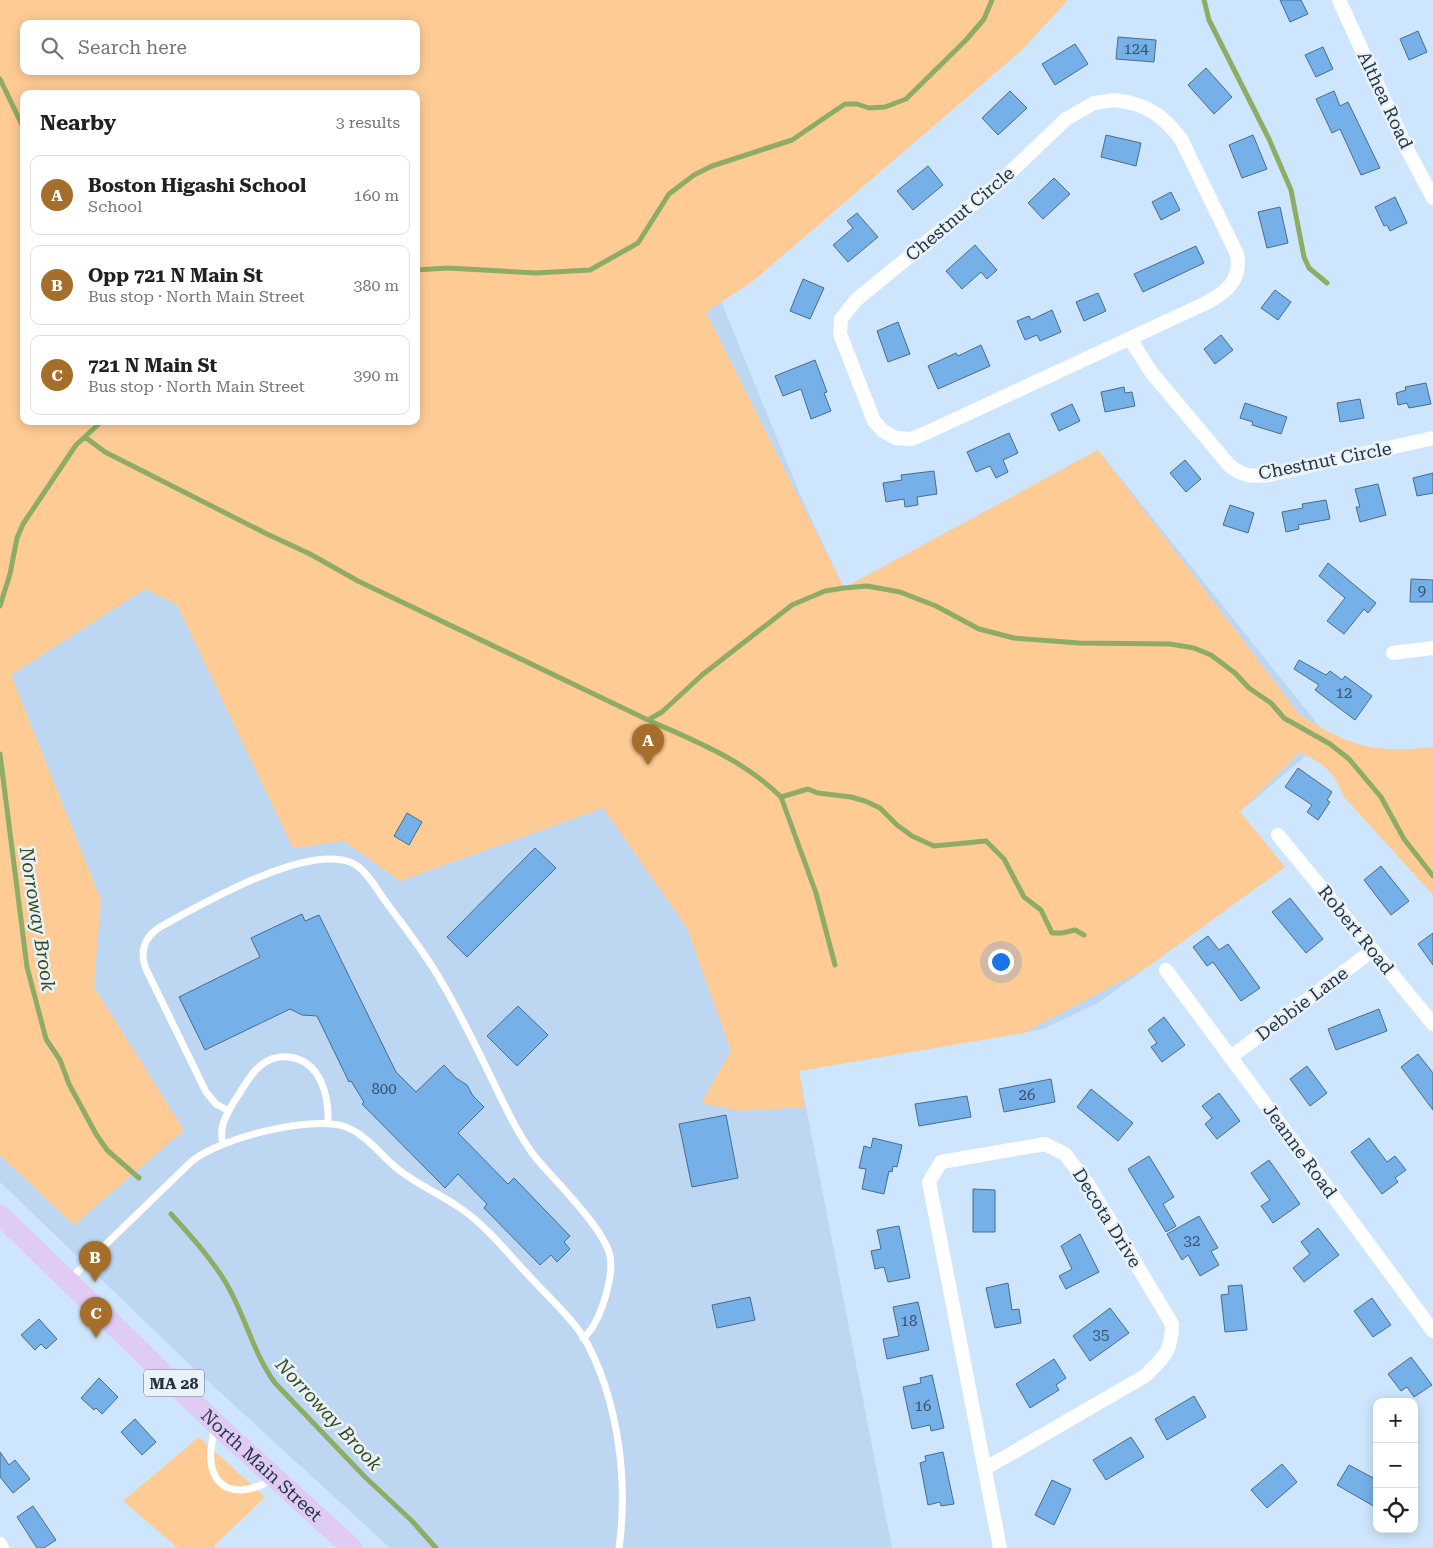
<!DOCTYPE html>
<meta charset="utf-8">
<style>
:root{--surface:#fff;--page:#f2f2f2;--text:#202124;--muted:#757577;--line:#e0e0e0;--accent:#a66e2b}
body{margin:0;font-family:"Roboto Serif",serif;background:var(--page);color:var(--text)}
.controls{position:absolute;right:15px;bottom:15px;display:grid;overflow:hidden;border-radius:10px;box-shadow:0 2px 12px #0003}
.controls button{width:45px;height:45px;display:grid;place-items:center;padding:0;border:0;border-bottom:1px solid var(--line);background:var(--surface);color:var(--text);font:25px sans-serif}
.you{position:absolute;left:1000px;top:961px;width:18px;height:18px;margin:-12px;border:4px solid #fff;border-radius:50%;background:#1a73e8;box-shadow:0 0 0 8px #1a73e833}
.badge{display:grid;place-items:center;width:32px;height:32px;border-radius:50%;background:var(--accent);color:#fff;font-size:16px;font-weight:700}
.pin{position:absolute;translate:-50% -41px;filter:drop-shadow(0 1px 2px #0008)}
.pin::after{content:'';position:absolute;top:26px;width:18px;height:15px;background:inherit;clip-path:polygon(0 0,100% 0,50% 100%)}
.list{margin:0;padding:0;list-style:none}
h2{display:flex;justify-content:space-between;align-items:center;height:65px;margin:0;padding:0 20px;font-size:21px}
h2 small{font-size:16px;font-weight:400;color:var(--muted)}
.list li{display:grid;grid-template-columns:32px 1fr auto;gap:15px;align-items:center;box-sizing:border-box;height:80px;margin:0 10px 10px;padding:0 10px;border:1px solid var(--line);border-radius:10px}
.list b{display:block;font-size:19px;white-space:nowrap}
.list p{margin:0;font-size:16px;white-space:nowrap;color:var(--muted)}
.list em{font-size:16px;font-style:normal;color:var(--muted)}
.icon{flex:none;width:28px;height:28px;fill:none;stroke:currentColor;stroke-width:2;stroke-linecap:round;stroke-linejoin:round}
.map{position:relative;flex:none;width:1433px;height:1548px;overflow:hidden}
.search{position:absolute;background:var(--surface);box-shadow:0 2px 12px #0003;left:20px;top:20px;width:400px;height:55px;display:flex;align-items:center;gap:12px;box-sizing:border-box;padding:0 18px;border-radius:10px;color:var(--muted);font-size:19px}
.panel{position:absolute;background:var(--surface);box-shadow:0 2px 12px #0003;left:20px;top:90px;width:400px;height:335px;border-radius:10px}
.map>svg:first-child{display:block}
.built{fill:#bdd7f2}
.green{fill:#fecb95;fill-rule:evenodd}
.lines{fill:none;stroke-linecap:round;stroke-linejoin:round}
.stream{stroke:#8eac65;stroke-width:5}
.building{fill:#75b0e8;stroke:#486c8e}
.lane{stroke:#fff;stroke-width:7}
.street{stroke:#fff;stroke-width:14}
.primary{stroke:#e0cbf5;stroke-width:21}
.labels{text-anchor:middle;stroke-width:5;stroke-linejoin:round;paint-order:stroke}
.number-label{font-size:15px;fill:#38536c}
.shield{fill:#e9f1f9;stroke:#5f6d7a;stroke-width:1}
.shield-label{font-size:16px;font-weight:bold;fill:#243443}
.street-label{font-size:18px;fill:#243443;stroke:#e9f1f9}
.water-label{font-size:19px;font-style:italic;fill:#354916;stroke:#e9f1f9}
</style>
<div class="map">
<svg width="1433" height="1548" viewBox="0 0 1433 1548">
<rect width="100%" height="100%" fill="#cee6fd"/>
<path class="built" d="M598,0l203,497 43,91 254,-138 230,287 -88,75 45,55 -187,136 -55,26 -244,42 93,477h-502l-203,-186 -187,-180v-520l416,-241v-397z"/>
<path class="green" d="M0,0h1068l-47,51 -269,231 -46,30 138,276 254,-138 202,265c50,31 73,39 133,32v148l-89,-98c-11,-27 -19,-32 -44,-45l-60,60 45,55 -139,101 -122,65 -225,38 6,36 -64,4 -40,-8 30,-52 -44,-123 -84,-120 -203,73 -56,-40 -51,7 -116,-243 -32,-16 -134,86 90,225 -7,87 90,143 -110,95 -74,-70zM24,24h392v47h-392zM24,94h392v327h-392z
M199,1437l66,60 -51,49 1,2h-37l-55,-47z"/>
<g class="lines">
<path class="stream" d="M1204,0l5,20 60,119 22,51 13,67 5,11 18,15
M0,79l24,50
M416,270l32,-2 88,5 54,-3 48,-27 31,-49 25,-19 18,-9 80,-26 53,-36h12l12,4 16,-1 21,-8 60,-59 18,-21 8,-19
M85,437l20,15 162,82 43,20 48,27 290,139 14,-8 40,-37 90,-70 33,-14 19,-3 23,-2 33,6 36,14 43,23 35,9 65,5 91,1 24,4 17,7 24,18 14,15 22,15 13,15 46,26 19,15 32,38 23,42 29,37
M0,606l10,-32 7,-36 6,-14 53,-79 26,-24
M648,720c47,21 96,40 133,77l27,-8 10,4 33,4 14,4 15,7 17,17 15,11 22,10 52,-5 18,18 20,38 17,13 11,23h10l13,-3 9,5
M0,754l27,213 19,72 14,21 9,24 27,50 11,16 32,28
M781,797l35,96 19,72
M171,1214c19,21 40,44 55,69 19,32 27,70 49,100l90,94 47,44 24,27"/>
</g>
<path class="building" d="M1280,0h21l7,14 -18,8z
M1418,31l9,21 -18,8 -9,-21z
M1118,37l38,3 -2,22 -38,-3z
M1075,44l13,20 -33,21 -13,-21z
M1323,47l10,22 -17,8 -11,-22z
M1206,68l26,29 -18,17 -26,-29z
M1010,91l17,17 -29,27 -16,-17z
M1334,91l6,15 8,-4 32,66 -19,7 -21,-46 -8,4 -16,-34z
M1106,135l35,8 -5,23 -35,-9z
M1253,135l14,34 -25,9 -13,-33z
M928,166l15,19 -30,25 -16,-19z
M1054,178l16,16 -27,25 -15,-16z
M1171,192l9,18 -19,10 -9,-18z
M1395,197l12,26 -17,8 -3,-6 -3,1 -9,-19z
M1280,207l8,36 -21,5 -9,-36z
M857,213l21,24 -30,25 -15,-17 20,-17 -6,-7z
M975,245l22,25 -10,9 -6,-7 -19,17 -16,-18z
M1196,246l8,17 -61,29 -9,-18z
M803,279l21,9 -14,31 -20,-8z
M1275,290l16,12 -13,18 -17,-12z
M1098,293l8,18 -22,10 -8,-19z
M1052,310l9,22 -21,9 -3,-6 -12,5 -8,-19 12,-5 2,4z
M898,322l12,32 -22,8 -11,-31z
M1221,335l12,15 -18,14 -11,-15z
M981,345l9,21 -52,23 -10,-23 28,-13 2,3z
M815,360l12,32 -3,1 7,18 -20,8 -10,-30 -18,7 -8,-20z
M1426,383l5,21 -22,4 -2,-5 -9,2 -2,-12 10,-3 -1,-3z
M1124,387l1,6 7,-1 3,14 -30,6 -4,-20z
M1360,399l4,19 -24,4 -3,-19z
M1245,403l42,14 -6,17 -29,-9 1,-3 -13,-4z
M1072,404l8,17 -21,10 -8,-17z
M1009,433l9,20 -15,7 5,12 -12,6 -6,-12 -14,6 -9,-20z
M1185,460l16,19 -15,13 -16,-19z
M934,471l3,23 -20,3 1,8 -13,2 -1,-8 -18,3 -3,-19 19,-3 -1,-5z
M1433,473v20l-16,3 -4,-18z
M1378,484l8,31 -26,7 -4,-15h4l-5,-18z
M1326,500l4,19 -32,6 1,4 -13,3 -4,-20 21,-4 -1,-4z
M1230,505l24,8 -6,20 -25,-8z
M1328,563l48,40 -8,10 -4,-4 -20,25 -17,-13 18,-23 -26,-22z
M1411,579l22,1v22h-23z
M1299,660l27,15 4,-4 12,9 3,-4 27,20 -17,24 -40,-30 4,-5 -25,-16z
M1298,768l34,24 -5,8 3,2 -12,18 -11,-8 5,-7 -27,-18z
M407,813l15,9 -13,23 -15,-9z
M535,848l21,20 -89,89 -20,-20z
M1381,866l28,35 -18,14 -27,-35z
M1290,898l33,41 -17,14 -34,-41z
M302,914l3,7 14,-6 77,157 20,20 28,-27 12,13 11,7 6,11 11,11 -26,26 50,51 6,-6 56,58 -6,6 6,7 -13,13 -6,-7 -11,10 -56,-57 3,-4 -29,-30 -13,14 -83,-84 2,-2 -13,-21 -2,1 -32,-66 -15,-1 -12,-6 -85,41 -26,-53 81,-40 -9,-19z
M1433,933v32l-15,-21z
M1208,936l11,14 9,-6 32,44 -19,13 -28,-39 -6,4 -14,-19z
M518,1006l30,29 -31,31 -30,-30z
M1379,1009l8,22 -51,19 -8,-21z
M1164,1017l21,28 -23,17 -11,-15 6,-4 -9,-13z
M1418,1054l15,19v37l-32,-43z
M1307,1066l20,27 -17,13 -20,-27z
M1051,1079l4,23 -51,10 -5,-23z
M1091,1089l42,34 -15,18 -41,-34z
M1219,1093l21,28 -23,18 -12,-15 7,-6 -10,-12z
M967,1096l4,21 -52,9 -4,-22z
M726,1115l12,63 -46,9 -13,-63z
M873,1138l29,7 -5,22 -4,-1 -1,6 -3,-1 -5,23 -22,-5 4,-20 -7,-1 5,-22 7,2z
M1369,1138l18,24 8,-6 11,14 -11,8 3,4 -16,12 -31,-42z
M1149,1156l25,41 -11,7 13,22 -10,6 -38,-63z
M1269,1160l31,44 -27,19 -12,-17 9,-6 -19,-27z
M973,1189l22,1v42h-22z
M1199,1216l19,32 -7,3 8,14 -19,11 -12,-21 -6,5 -15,-26z
M899,1226l11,52 -22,4 -4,-15 -9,2 -4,-18 10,-2 -4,-19z
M1318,1228l21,27 -35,27 -11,-14 17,-14 -9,-12z
M1080,1234l19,38 -33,17 -7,-13 13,-7 -11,-23z
M1008,1283l4,27 7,-1 2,14 -26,5 -9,-40z
M1242,1285l5,45 -22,2 -4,-37 8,-1 -1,-8z
M750,1297l5,23 -38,8 -5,-23z
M1372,1298l19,27 -18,12 -19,-26z
M918,1302l11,48 -42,9 -4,-20 16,-3 -6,-29z
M1110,1308l19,25 -39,28 -17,-25z
M39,1319l18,20 -11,10 -5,-5 -6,6 -14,-15z
M1411,1357l21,28 -18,12 -7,-10 -6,4 -13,-17z
M1054,1359l12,19 -10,7 3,5 -29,18 -14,-24z
M932,1375l12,53 -13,3 -1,-6 -18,4 -9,-42 18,-4 -1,-5z
M99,1378l19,19 -16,17 -6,-6 -2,2 -13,-12z
M1194,1396l12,21 -39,23 -12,-21z
M135,1419l21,23 -14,13 -21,-23z
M1131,1437l13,20 -38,23 -13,-20z
M0,1452l9,13 6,-5 15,19 -17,14 -13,-16z
M943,1452l11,52 -13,2 -1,-4 -12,3 -8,-42 6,-2 -1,-5z
M1282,1464l15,18 -30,26 -16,-18z
M1349,1465l28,15v28l-40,-23z
M1052,1480l19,9 -17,36 -19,-10z
M33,1506l23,34 -12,8h-7l-20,-31z"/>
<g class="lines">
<path class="lane" d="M229,1111l-13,-7 -10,-12 -59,-121c-8,-17 -4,-33 13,-44 42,-23 143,-82 190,-65 16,6 26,27 36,40 19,26 39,51 55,79 25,42 45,87 67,131 8,16 17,32 28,46 19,23 68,70 74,98 4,21 -10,69 -27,82
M223,1143c-5,-16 4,-29 12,-43 8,-11 14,-25 25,-34 8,-7 19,-10 29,-9 32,4 40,39 39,66
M69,1280l123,-119c28,-23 117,-45 151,-35 23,7 38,30 56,44 19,15 41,24 61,38 28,19 49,47 72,71 20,22 45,43 58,70 29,59 38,134 29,199
M216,1427c-17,49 8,81 57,52"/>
<path class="street" d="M1339,0l67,147 27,51
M1114,100c31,3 49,15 67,39l56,115c5,26 -11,39 -33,50l-278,129 -15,6 -15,-1 -13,-7 -9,-10 -34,-87 1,-15 15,-19 143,-117 67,-64 28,-16z
M1130,339l21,33 78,93c12,11 24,12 40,10l164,-37
M1393,653l40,-5
M1278,835l155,189
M1166,970l267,361
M1231,1057l142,-107
M986,1468l159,-92c19,-19 27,-25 27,-52l-84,-140 -23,-30 -20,-10 -104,18 -12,20 71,366
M0,1544l2,4"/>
<path class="primary" id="s1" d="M0,1215l217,210 135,123"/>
</g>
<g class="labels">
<g class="number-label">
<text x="1136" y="54">124</text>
<text x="1422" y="596">9</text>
<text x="1344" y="698">12</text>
<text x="384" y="1094">800</text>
<text x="1027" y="1100">26</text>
<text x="1192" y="1246">32</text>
<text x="909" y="1326">18</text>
<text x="1101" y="1340">35</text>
<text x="923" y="1411">16</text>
</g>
<rect class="shield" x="144" y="1369.5" width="60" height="27" rx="4"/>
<g class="shield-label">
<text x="174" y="1389">MA 28</text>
</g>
<g class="street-label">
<text transform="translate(1385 100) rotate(65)" y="6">Althea Road</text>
<text transform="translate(960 214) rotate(-40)" y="6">Chestnut Circle</text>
<text transform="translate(1325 461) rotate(-11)" y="6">Chestnut Circle</text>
<text transform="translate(1356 930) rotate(51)" y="6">Robert Road</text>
<text transform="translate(1302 1004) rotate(-37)" y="6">Debbie Lane</text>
<text transform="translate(1300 1151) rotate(54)" y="6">Jeanne Road</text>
<text transform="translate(1107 1218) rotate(58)" y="6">Decota Drive</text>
<text dy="6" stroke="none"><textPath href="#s1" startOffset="362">North Main Street</textPath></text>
</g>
<g class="water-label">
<text transform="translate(38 919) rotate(81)" y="7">Norroway Brook</text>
<text transform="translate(329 1414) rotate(47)" y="7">Norroway Brook</text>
</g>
</g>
</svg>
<div class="controls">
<button>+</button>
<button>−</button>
<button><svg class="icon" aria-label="locate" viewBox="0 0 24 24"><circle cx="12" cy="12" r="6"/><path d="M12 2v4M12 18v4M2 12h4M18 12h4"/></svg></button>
</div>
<div class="you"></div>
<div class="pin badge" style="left:648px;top:765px">A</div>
<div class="pin badge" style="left:95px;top:1282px">B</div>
<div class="pin badge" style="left:96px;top:1338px">C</div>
<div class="search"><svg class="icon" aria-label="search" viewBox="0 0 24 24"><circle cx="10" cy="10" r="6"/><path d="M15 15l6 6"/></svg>Search here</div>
<section class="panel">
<h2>Nearby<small>3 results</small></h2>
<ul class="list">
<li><span class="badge">A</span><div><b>Boston Higashi School</b><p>School</p></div><em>160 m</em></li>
<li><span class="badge">B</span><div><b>Opp 721 N Main St</b><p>Bus stop · North Main Street</p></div><em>380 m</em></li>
<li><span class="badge">C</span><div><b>721 N Main St</b><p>Bus stop · North Main Street</p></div><em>390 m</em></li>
</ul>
</section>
</div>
